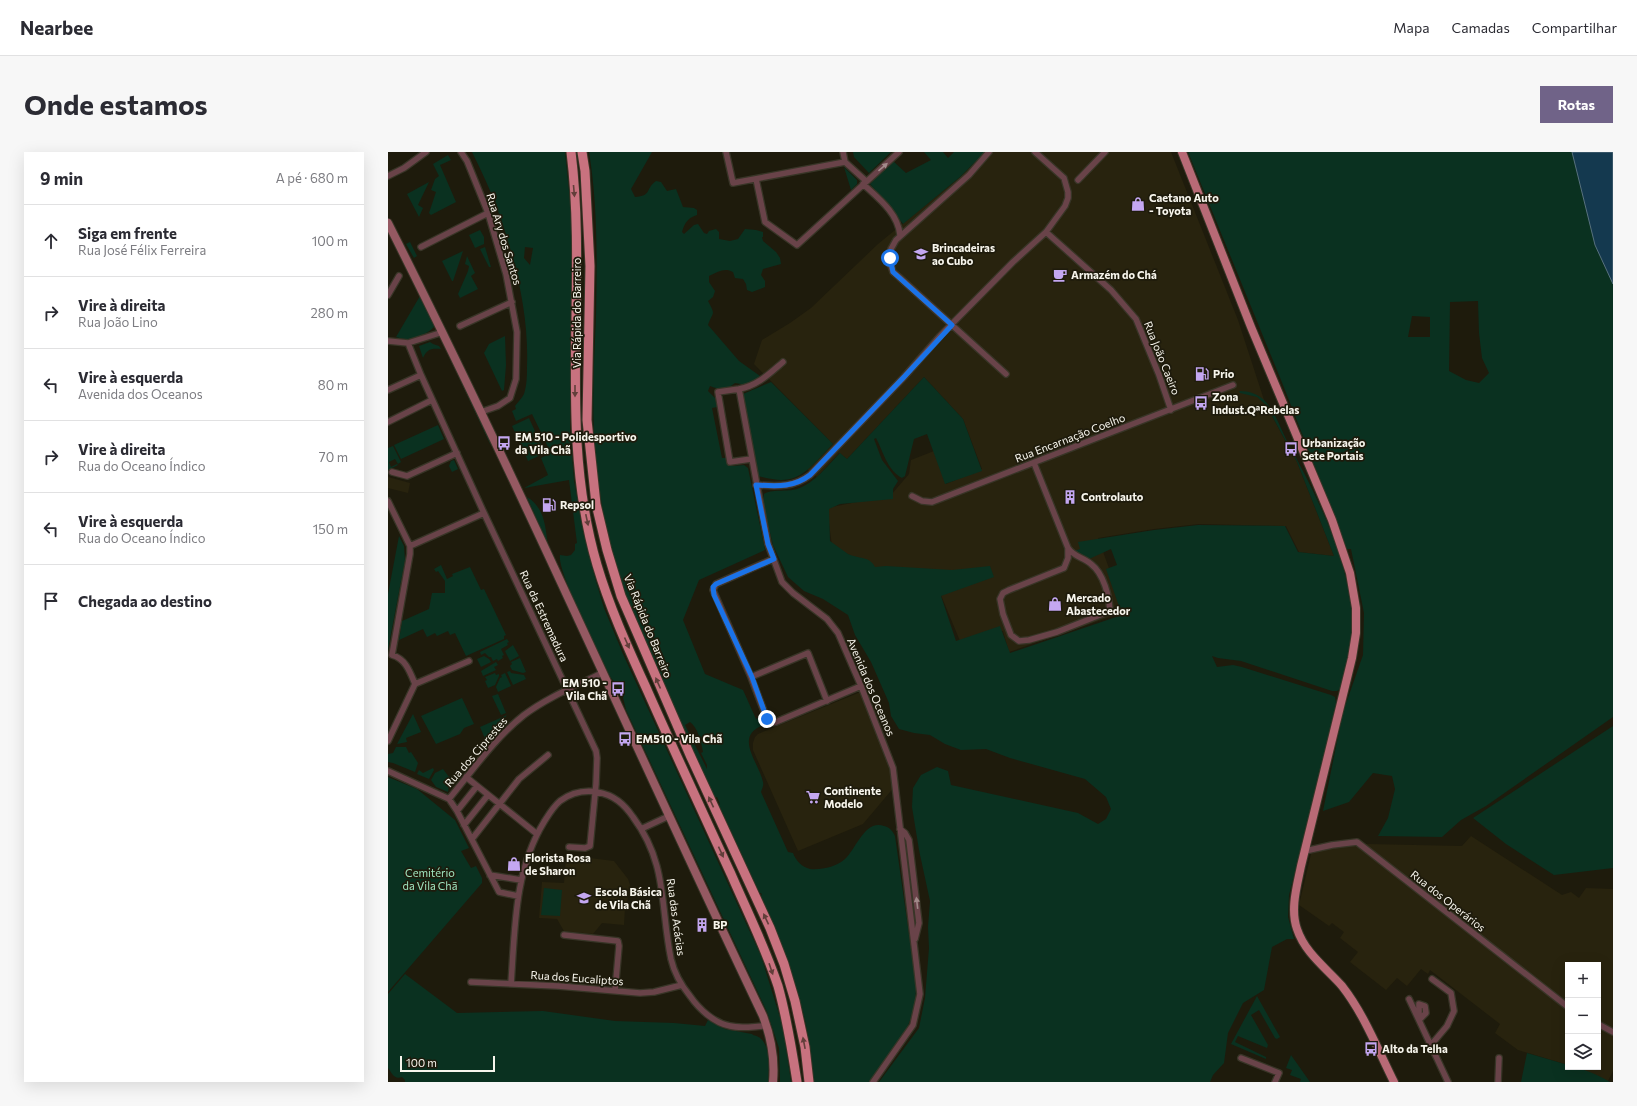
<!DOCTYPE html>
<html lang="pt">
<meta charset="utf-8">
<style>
:root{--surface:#fff;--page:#f7f7f7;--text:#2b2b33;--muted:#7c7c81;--line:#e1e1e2;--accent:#706388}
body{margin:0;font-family:Commissioner,sans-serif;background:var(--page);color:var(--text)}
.controls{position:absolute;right:12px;bottom:12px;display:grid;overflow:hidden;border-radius:0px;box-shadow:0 4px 16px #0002}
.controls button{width:36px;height:36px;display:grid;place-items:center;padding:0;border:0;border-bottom:1px solid var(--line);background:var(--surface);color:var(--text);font:20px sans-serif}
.scale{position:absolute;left:12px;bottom:10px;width:95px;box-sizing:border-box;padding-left:4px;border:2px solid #f7f5ec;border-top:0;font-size:11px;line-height:14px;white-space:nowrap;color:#f7f5ec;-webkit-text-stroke:3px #1e1b0c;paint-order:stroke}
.stop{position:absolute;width:12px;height:12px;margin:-9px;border:3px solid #1a73e8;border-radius:50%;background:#fff}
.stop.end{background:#1a73e8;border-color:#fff;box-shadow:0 1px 4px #0008}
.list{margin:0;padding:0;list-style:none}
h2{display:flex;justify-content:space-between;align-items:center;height:52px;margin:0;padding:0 16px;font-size:17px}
h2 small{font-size:13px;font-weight:400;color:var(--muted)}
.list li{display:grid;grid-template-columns:26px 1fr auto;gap:12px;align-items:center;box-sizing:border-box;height:72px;padding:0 16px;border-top:1px solid var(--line)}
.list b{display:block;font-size:15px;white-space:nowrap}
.list p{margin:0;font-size:13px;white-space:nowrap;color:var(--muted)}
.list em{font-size:13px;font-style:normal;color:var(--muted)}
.icon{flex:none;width:22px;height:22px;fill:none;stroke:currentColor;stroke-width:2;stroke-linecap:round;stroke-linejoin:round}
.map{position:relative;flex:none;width:1225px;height:930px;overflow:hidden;border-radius:0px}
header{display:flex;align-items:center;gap:24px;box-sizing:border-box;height:56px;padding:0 20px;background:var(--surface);border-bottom:1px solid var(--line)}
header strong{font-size:19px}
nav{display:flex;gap:22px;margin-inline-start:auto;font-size:14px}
.intro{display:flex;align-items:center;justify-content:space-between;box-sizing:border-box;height:96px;padding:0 24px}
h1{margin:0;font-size:28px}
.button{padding:10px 18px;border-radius:0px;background:var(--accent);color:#fff;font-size:14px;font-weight:700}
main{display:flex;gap:24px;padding:0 24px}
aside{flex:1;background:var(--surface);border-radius:0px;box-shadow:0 4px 16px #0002}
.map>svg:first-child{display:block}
.built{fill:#28230e}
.green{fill:#0a3120;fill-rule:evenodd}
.water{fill:#14394f;stroke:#58717e}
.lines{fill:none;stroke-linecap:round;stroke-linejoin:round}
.minor-casing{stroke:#383527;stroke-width:8}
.secondary-casing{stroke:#383527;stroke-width:10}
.primary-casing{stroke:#383527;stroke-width:10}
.trunk-casing{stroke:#383527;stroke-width:11}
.minor{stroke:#694349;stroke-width:5.5}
.secondary{stroke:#955962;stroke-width:8}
.primary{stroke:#b86a76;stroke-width:8}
.trunk{stroke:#c8727f;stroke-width:9}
.oneway{fill:#a28a8a}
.oneway2{fill:#623e3a}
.route{stroke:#1a73e8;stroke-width:5}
.labels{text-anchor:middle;stroke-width:3.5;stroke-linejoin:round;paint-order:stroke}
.poi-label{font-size:11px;font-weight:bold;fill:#f7f5ec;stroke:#1e1b0c;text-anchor:start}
.street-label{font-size:11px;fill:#f7f5ec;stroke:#1e1b0c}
.park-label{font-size:11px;fill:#9fe4bf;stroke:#1e1b0c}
</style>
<header>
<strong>Nearbee</strong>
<nav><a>Mapa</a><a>Camadas</a><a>Compartilhar</a></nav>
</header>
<div class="intro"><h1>Onde estamos</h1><a class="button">Rotas</a></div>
<main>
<aside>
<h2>9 min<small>A pé · 680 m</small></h2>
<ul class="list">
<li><svg class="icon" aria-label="ahead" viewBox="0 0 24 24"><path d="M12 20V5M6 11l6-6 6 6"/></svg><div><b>Siga em frente</b><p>Rua José Félix Ferreira</p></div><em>100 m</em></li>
<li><svg class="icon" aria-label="right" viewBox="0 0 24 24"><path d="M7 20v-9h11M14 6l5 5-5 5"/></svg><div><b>Vire à direita</b><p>Rua João Lino</p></div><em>280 m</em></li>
<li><svg class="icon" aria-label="left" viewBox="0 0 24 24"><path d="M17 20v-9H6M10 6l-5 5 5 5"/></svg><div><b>Vire à esquerda</b><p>Avenida dos Oceanos</p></div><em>80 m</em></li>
<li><svg class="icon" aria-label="right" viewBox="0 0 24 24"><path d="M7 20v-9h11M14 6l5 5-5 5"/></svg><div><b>Vire à direita</b><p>Rua do Oceano Índico</p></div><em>70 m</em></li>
<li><svg class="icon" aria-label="left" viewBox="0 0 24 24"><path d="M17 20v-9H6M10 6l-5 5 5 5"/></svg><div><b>Vire à esquerda</b><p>Rua do Oceano Índico</p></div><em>150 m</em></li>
<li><svg class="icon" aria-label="arrive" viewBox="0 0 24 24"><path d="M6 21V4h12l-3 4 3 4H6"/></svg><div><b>Chegada ao destino</b></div></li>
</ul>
</aside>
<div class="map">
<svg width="1225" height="930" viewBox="0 0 1225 930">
<rect width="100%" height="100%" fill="#1e1b0c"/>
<path class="built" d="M597,0h186l67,168 27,83 32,59 37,94 -35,-4 -13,-26 -87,-2 -45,5 -56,9 27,74 -116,40 -6,-21 -43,10 -29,-70 -57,-3 -42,-22 -5,-38 64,-13 18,-21 2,-14 23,-9 12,33 36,-15 -19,-50 -39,-42 -77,82 -8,-6 -22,24 -10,-8 26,-25 -79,-80 8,-24 28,-17 21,-15 67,-64 82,-67z
M0,325l22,6 -2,10 -20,-5z
M475,539l30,77 2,18 -32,38 -65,27 -45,-101v-7l2,-6 3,-3z
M1083,684l91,59 9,-3 8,6 7,-10 27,1v182l-5,10 -33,-14h23v-102h-30v100l-50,-15 -23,-17 5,-9 -70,-54 -2,4 -7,-5 -14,17 -10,-8 -11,12 -36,-28 8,-10 -18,-14 4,-6 -12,-9 -3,3 -30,-21 12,-51 16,-5 40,-5 95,2z
M178,703l48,6 14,18 3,9 -6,20 -1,17 -22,-2 -9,11 -29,-3 -7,-12 -18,-1 3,-36 22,1z"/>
<path class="green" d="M84,0h93l7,68 -2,168v42l4,50 9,52 12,46 9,30 19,46 138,302 22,71 8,55h-11l-1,-34 -12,-36 -141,-302 -5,-21 -10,-11c-10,-22 -54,-105 -51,-123l7,1 4,-1 4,-5v-6l2,-1 -8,-63 -45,8 24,-13 -7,-17 10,-5 -19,-39 -16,7 -4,-10 4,-2 -1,-3c3,-4 7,-8 9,-12 3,-9 3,-19 3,-28 2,-53 -12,-108 -30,-158 -7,-19 -16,-38 -25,-56zM137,95l8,1 -3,17 -6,-7z
M201,0h63l-21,37 4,8c17,-1 10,-8 21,-16l5,1 6,9 9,-2 7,18 11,1 3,2v5c-9,3 -12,7 -15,17l2,2 10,-9 4,-1 6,9 3,1 2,-3 7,-2 3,3v7l11,2 8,-2 7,-10 11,1 7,2v5h-1l1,4 13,11 4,6 1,6 -18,5 -2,6 4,6v6l-13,5 -5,-2 -1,-6 -3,-5 -8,-1 -2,-6c-8,-5 -16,0 -24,4v6l6,9 -2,6 -5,4c8,15 5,10 0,24l31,36 21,15 -6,7 -7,2 -12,-2c-8,7 -15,7 -25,3l-2,5 7,7 2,9 -5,1 10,50h4l7,8 11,-1 4,3 17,82 -66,30 -16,40 22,54 38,16 13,29 5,-3 6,8c-36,10 -8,38 -4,58 1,3 -1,7 -2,10l27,60 5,1c3,8 9,14 17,16 12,1 26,-2 35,-10 11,-10 20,-40 39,-33 5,1 9,5 11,10l21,147c1,44 -22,66 -46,99h-56c-3,-23 -5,-47 -11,-70 -10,-40 -25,-78 -42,-116l1,-2 -3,-2 -40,-87 1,-1 -3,-7h-2l-5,-9c-31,-66 -63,-132 -87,-200 -15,-41 -23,-86 -27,-129 -5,-47 -2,-95 0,-142 1,-55 2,-111 -7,-165zM302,570c8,6 11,19 13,30l-2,1 6,12v4l-22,-44z
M465,0h38l-22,21 -15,-16z
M536,0h19l5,6 6,-6h31l-25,25 -57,47 -13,-17 -20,-23 23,-23 13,12 25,-13z
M800,0h425v565l-127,89 -25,14 -19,17 -64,-1 10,-18 7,-29 -3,-13 -19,-3 -24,29 -26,9 20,-99 20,-57 1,-42 -13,-64h-4l-64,-164zM1090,149l1,32 3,25 7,15 -10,10 -13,-3 -17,-9 1,-69zM1024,164l18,1v20h-22z
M60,3l3,5 -11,5 16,37 -25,13 -2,-2 7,-21 -5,-2 4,-11 4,-3 -6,-12z
M456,15l13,13v4l-6,6z
M41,30l-11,23 5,3 -4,9 -12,-23z
M92,78l4,7v7l-9,4 -6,-13z
M22,90l7,14 -3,2 -8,-14z
M97,95l6,20h-2l-9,-18z
M75,99l-10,30h-1l-10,-20z
M79,104l8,17 -4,3 7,13 -18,9 -2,-4 10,-23 1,-5 -4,-2z
M32,144l15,28c-1,8 -21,15 -29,15 -3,0 -7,-1 -10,-2z
M117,184l1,29 -2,25 -2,1 -18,-38 5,-9z
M42,190l3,2 6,2 2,3c-10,-1 -14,0 -18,9l-4,-12z
M61,201l40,86 2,7 -43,-92z
M536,225l39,42 19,52 -37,13 -18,-50 -13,5 -9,37 -3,2c-15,-8 -19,-27 -26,-40l-2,1 8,21 16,21 -5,8v10l-53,5 -11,5 1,32c6,4 12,9 18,13 10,5 22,2 27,13l11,-1 66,4 38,-4 4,11 -53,19 15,45 44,-15 10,27 112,-38 -16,-46 11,-4 -6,-16 -22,10 -4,-1 -11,-7 6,-2 -2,-7 76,-12 44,-5 87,1 13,26 36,4 -37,-94 -31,-57 -9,-8 -17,-4 -1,-2c10,0 20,3 27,11 9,10 14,25 20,37 26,48 56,105 64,160 4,22 0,69 -10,90l-3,2h-5l-91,-30 -23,-3 -6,-2 5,11 16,-2 9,2 89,28 4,2 1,6 -18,79 -29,113 -1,22 6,22h-7l-15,8 -8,43 -21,13 -15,30 -4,30 -11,12 -3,7h-331l40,-54 6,-30 4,-50 -1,-21 2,-26 -11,-51 -7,-43 1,-19 8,-13 16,-8 11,4 3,14 127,28 20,11 8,-5 5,-10 -5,-12 -21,-18 -75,-21 -24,-9 -25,1 -16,-6 -15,-9 -16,-2 -15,-4 -8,-13 -2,-13 -18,-41 -16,-27 -7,-20 -25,-16 -19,-8 -16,-14 -15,-32 -10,-42 1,-9c6,-5 24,-2 33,-5 18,-6 30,-23 43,-36l7,6z
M383,230l62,62c-27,27 -34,44 -75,32l-16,-78 1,-4z
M141,266l16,35 -17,8 -16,-35z
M50,273l6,14 -43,20 -7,-14z
M5,294l8,16 -3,2 -3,-5 -6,3 2,5 6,-3 1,1 -10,5v-22z
M66,308l4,9 -6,3 -3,-6 2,-5z
M139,345c18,11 18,29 21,48z
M11,384l5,10 1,14 -17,90v-56z
M53,413l6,14 6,-3 -1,-2 18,-7 11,23 3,-1 22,46 -2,1v3l-38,17 -11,-23 -5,2 -2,-4 -11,5 -2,-3 -8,4 -4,-8 -24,11 3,-19 27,-12 3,-16h13v-12l-7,-10 -2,1 -2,-3z
M119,487l2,3 -2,1 1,2 -7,4 3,6 -2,1 1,2 -5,3 -1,-2 -4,2 -2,-4h-2l-4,-4 -4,2 -1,-3z
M125,493l6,11 -9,5 -5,-10z
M96,504l5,3 2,3 -10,5 -4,-8z
M132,506l6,14 -3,1 -11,-3 -2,-4 2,-2 -1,-2z
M108,510l2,3 -4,2 2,3 -13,6 -2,-5z
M122,519l1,2 13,2 2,4 -13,6 -6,-13z
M107,521l1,2 3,-1v2l-4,9 -7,3 -3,-7 2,-1 -2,-3z
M117,521l6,13 -13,6 -2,-5 4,-9 2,-1 -1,-2z
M110,542l8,19 -5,2 -9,-19z
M74,546l12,26 -10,4 -4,6 -24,10 -15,-28z
M25,562l8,18 -15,6 1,4 -10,2z
M119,563l-21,26 -6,-14z
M1225,574v142l-59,7 -48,-31 -33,-26z
M8,595h10l3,6 2,-1 7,11 -3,9 -22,-9 -5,-1v-8l5,-1z
M45,616l1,2 -5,9 -12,-5 2,-4 4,3z
M55,617l6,8 6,-2 4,-4h3l-13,15 -1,6 -12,-5 -5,-7 4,-7z
M0,625l29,12 38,31 14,28 -8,3 10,17 5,-2 6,12v5l-94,109z
M156,736l18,2 -2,26 -19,-1z
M17,822l52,39 86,-2 72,10 59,2 31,3 3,-6 17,9 27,5 1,1c19,3 16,32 15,47h-363v-2l-3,-3c-8,3 -10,-4 -14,-9v-74z
M869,844l23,41 -3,2 -2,-1 -16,-28 -8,5 17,30 -1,3 -29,-12 -3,6 31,15v2l-35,-15z
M1139,901l41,12v2c14,0 30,8 42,15h-89z
M903,903l19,27h-10l1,-3 -11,-4 2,-5 -6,-2z"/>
<path class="water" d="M1184,0h41v132l-18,-39z"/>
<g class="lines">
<defs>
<path id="minor" d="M73,0l6,9 21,52 18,61 11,58 -1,47 -6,19 -12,8 -17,6
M338,0l7,31 112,-21
M455,0l2,10 21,19
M601,0l-20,23 -73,65 -5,9 -1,14 3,9 6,5 107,97
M0,24l16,-8 22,-16
M368,27l9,43 32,23 102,-93
M690,28l27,-28
M475,32c15,14 35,29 37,51
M658,80l65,58 25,29 23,56 12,35
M33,95l67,-34
M0,143l11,-19
M72,174l52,-24
M0,189l20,2 35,-11
M20,191l13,32 63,138 112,238 1,7 -1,26 -6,62 -5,2 -16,-1
M351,237c18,-3 30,-15 44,-27
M0,238l33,-15
M0,270l44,-22
M363,307l-21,3 -12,-70 21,-3 29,155 14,38 11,11 34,26 11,14 23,53 32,82 27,226 -7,31 -40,57
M646,311l34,85c6,9 15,9 23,16 13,10 18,32 19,47l-53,21 -28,8 -10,1 -8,-6 -8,-21 -3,-15 3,-6 6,-3 55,-22 4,-10v-10
M4,320l15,4 50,-23
M368,333c20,1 37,3 54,-10l94,-98 36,-41 73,-74 33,-30 19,-26 3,-8v-6l-4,-14 -29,-26
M524,344l10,5 10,1 301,-117
M0,349l22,45v8l-18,101c14,4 18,17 23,29l-27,57
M22,394l74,-33
M385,407l-57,25 -3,6 38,87 16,42 4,4 5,-1 85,-36
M363,525l57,-24 19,48
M27,532l54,-23
M0,619l61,28 8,12 42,81 19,4
M78,625l71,57
M61,647c23,-28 47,-62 75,-84 24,-18 52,-29 78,-42
M69,659l20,-25
M76,673l24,-30
M253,677l28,-13
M512,677l5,4 4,7 10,83 -4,16
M84,687l47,-60 29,-24
M917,699l27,-6 25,-3 211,165
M102,723l31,5
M176,783l54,6 1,5 -4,45
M83,830l87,4 82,7 14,-1 28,-7
M123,832c4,-55 3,-113 33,-162 5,-8 9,-15 16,-21 11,-8 24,-11 37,-9 17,3 27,12 36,25 35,47 27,89 38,142 3,13 10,26 19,37 9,13 24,27 40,30 12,3 25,0 37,0
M1021,847l39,83
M1031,852l6,2 1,7 -7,7z
M1210,872l15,8
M1043,893l16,-19 7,-15 -3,-18 -19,-14
M853,906l38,15 -4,9
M1110,930l1,-24"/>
<path id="secondary" d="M0,71c132,261 249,529 375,793 8,21 12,44 10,66"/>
<path id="primary" d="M794,0l69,175 81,193 18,53 6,35v25l-4,25 -51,208c-4,20 -11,43 -4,63 8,24 29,39 45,57 22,28 36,64 52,96"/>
<path id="trunk" d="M183,0c17,138 -14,277 26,413 13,44 32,85 51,127 27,61 55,121 83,182 16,37 34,73 47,112 9,32 14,64 19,96
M194,0l3,19 5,95 -3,154 9,84 11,46 14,46 17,39 52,120 80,173 14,36 11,37 10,46 4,35"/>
</defs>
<use href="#minor" class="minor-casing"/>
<use href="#secondary" class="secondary-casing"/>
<use href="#primary" class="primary-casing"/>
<use href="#trunk" class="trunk-casing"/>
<use href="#minor" class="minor"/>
<use href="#secondary" class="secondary"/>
<use href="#primary" class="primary"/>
<use href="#trunk" class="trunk"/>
</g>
<defs><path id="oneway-solid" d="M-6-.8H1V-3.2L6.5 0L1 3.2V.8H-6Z"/></defs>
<g class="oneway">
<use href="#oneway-solid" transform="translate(495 15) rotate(-41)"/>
<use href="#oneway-solid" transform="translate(529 751) rotate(-97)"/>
</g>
<g class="oneway2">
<use href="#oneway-solid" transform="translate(186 39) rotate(85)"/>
<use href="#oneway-solid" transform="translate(187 239) rotate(90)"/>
<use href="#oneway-solid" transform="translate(199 368) rotate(78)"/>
<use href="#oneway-solid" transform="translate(239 491) rotate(66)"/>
<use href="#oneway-solid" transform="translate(270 531) rotate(-114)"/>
<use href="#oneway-solid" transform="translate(323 650) rotate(-115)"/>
<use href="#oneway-solid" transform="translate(333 700) rotate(65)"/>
<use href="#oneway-solid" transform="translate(378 767) rotate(-115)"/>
<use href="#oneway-solid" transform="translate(383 817) rotate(71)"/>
<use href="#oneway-solid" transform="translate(416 891) rotate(-101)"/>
</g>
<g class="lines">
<path class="route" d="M379,567l-15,-42 -38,-82 -1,-8 3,-3 58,-25 -6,-15 -12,-59c20,1 37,3 54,-10l94,-98 48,-52 -59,-53 -3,-14"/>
</g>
<defs>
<symbol id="shop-bare" viewBox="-9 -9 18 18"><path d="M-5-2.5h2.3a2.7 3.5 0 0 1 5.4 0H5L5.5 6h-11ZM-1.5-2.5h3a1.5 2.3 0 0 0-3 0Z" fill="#c4a7f1" stroke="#1e1b0c" stroke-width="2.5" paint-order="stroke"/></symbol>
<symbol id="school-bare" viewBox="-9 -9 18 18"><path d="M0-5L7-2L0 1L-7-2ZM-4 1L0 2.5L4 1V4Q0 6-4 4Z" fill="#c4a7f1" stroke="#1e1b0c" stroke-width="2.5" paint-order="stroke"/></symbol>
<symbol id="cafe-bare" viewBox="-9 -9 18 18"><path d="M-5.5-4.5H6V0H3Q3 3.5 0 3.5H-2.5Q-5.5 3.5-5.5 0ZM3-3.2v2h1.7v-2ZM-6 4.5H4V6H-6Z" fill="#c4a7f1" stroke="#1e1b0c" stroke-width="2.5" paint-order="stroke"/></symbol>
<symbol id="fuel-bare" viewBox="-9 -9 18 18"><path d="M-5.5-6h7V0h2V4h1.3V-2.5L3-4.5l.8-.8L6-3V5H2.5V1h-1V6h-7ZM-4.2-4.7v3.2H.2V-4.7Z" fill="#c4a7f1" stroke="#1e1b0c" stroke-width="2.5" paint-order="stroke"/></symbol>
<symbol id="bus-bare" viewBox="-9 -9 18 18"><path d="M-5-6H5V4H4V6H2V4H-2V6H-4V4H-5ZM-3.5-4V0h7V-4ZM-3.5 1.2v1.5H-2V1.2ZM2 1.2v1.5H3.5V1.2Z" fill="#c4a7f1" stroke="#1e1b0c" stroke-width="2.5" paint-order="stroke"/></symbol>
<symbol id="building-bare" viewBox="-9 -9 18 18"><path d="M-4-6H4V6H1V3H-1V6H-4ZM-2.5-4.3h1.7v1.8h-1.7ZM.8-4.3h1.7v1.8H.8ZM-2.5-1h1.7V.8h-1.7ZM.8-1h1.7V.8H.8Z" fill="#c4a7f1" stroke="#1e1b0c" stroke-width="2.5" paint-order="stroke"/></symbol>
<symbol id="supermarket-bare" viewBox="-9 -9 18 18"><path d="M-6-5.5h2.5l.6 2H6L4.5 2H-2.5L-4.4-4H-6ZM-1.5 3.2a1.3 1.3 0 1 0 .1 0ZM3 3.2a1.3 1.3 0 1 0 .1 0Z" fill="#c4a7f1" stroke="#1e1b0c" stroke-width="2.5" paint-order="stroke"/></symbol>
</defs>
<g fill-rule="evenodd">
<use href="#shop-bare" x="740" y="42" width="20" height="20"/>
<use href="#school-bare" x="523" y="92" width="20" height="20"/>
<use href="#cafe-bare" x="662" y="113" width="20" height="20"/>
<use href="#fuel-bare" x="804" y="212" width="20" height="20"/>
<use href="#bus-bare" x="803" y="241" width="20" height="20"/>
<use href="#bus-bare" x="106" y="281" width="20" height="20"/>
<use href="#bus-bare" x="893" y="287" width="20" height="20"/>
<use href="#building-bare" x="672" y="335" width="20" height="20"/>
<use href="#fuel-bare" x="151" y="343" width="20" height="20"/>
<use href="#shop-bare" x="657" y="442" width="20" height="20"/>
<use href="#bus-bare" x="220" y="527" width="20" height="20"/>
<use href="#bus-bare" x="227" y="577" width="20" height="20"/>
<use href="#supermarket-bare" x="415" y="635" width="20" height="20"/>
<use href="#shop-bare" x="116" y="702" width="20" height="20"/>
<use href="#school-bare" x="186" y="736" width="20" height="20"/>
<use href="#building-bare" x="304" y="763" width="20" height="20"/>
<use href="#bus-bare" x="973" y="887" width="20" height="20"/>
</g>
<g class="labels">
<g class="poi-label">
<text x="761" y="50">Caetano Auto<tspan x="761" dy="13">- Toyota</tspan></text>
<text x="544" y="100">Brincadeiras<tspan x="544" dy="13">ao Cubo</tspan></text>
<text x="683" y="127">Armazém do Chá</text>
<text x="825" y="226">Prio</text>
<text x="824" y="249">Zona<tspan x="824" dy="13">Indust.QªRebelas</tspan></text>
<text x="127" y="289">EM 510 - Polidesportivo<tspan x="127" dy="13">da Vila Chã</tspan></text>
<text x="914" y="295">Urbanização<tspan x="914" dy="13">Sete Portais</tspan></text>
<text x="693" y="349">Controlauto</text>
<text x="172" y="357">Repsol</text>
<text x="678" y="450">Mercado<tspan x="678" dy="13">Abastecedor</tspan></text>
<text x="219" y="535" text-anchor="end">EM 510 -<tspan x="219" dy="13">Vila Chã</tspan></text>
<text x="248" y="591">EM510 - Vila Chã</text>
<text x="436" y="643">Continente<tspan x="436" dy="13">Modelo</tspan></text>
<text x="137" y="710">Florista Rosa<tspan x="137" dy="13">de Sharon</tspan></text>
<text x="207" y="744">Escola Básica<tspan x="207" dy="13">de Vila Chã</tspan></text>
<text x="325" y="777">BP</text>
<text x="994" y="901">Alto da Telha</text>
</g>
<g class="street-label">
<text transform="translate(116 87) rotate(73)" y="4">Rua Ary dos Santos</text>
<text transform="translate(189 161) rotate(-90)" y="4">Via Rápida do Barreiro</text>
<text transform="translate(774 206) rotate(68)" y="4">Rua João Caeiro</text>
<text transform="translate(682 286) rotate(-21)" y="4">Rua Encarnação Coelho</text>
<text transform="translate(156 464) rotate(65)" y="4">Rua da Estremadura</text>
<text transform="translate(260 474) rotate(68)" y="4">Via Rápida do Barreiro</text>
<text transform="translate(483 535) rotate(67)" y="4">Avenida dos Oceanos</text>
<text transform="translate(88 600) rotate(-49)" y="4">Rua dos Ciprestes</text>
<text transform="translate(1060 749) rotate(38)" y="4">Rua dos Operários</text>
<text transform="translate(288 765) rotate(82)" y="4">Rua das Acácias</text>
<text transform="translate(189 826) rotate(4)" y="4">Rua dos Eucaliptos</text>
</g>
<g class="park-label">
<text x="42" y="725">Cemitério<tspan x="42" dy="13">da Vila Chã</tspan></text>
</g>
</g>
</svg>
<div class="controls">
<button>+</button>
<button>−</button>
<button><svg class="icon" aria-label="layers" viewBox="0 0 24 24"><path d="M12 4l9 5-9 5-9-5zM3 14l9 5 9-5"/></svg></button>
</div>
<div class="scale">100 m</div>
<div class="stop" style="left:502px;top:106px"></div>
<div class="stop end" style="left:379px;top:567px"></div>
</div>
</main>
